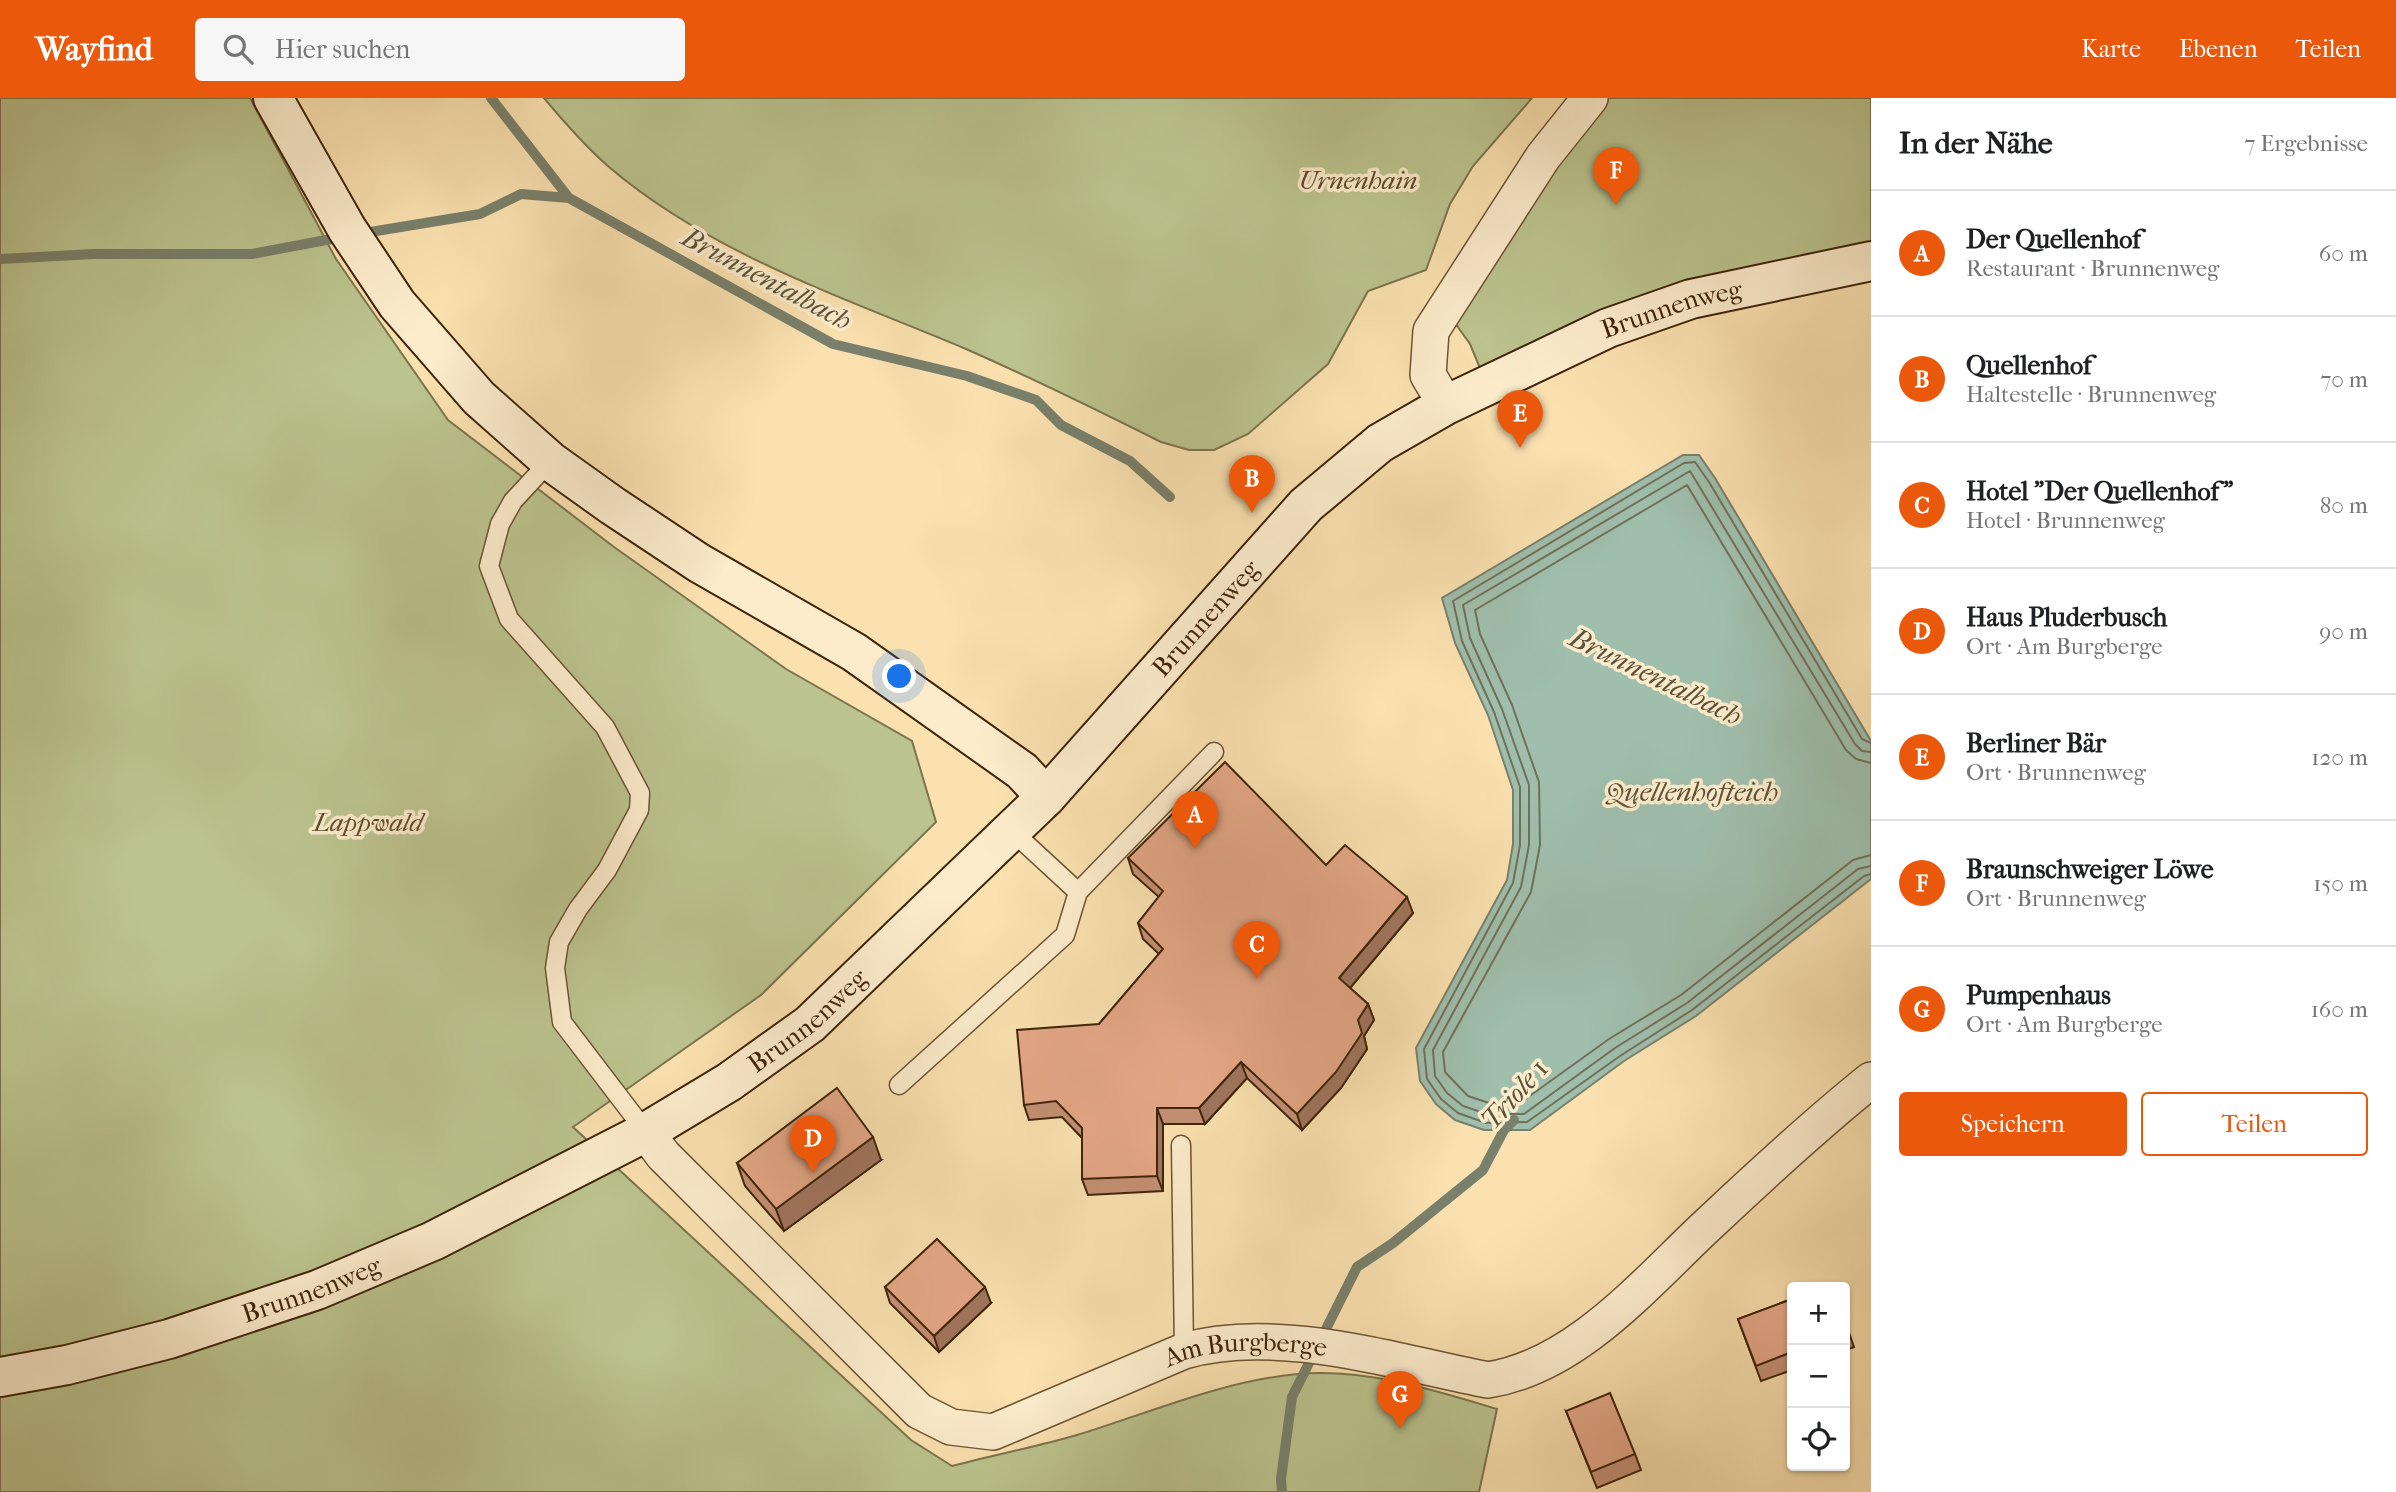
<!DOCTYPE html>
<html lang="de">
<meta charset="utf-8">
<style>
:root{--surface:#fff;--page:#f6f6f6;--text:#202124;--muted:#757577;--line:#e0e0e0;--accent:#ea580c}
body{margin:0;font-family:"IM FELL French Canon",serif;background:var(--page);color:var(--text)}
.controls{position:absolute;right:21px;bottom:21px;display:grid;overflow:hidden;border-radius:7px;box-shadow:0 2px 5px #0004}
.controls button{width:63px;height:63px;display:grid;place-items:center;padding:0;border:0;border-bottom:2px solid var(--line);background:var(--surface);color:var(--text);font:35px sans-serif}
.you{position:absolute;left:900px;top:579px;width:24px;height:24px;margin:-18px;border:5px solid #fff;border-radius:50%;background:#1a73e8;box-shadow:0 0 0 10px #1a73e833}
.badge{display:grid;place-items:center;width:46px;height:46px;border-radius:50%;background:var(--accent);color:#fff;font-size:23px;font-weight:700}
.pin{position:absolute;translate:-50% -58px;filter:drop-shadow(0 2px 4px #0008)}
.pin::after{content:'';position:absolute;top:37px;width:24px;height:21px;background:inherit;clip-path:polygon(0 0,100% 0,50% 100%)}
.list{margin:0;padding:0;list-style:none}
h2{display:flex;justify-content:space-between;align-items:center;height:91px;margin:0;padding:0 28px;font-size:30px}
h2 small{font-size:23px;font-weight:400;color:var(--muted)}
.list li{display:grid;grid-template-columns:46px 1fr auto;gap:21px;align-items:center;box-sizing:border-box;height:126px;padding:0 28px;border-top:2px solid var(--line)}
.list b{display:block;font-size:26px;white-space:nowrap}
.list p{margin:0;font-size:23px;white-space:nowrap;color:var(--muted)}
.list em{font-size:23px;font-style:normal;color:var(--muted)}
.actions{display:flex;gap:14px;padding:21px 28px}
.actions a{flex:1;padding:16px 0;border:2px solid var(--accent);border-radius:7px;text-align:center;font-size:24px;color:var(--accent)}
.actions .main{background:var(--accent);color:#fff}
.icon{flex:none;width:38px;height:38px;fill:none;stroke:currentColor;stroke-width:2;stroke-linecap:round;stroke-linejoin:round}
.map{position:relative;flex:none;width:1871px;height:1394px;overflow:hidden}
header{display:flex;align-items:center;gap:42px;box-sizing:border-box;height:98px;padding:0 35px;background:var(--accent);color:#fff}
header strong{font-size:33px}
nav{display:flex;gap:38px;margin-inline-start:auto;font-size:24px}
.search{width:490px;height:63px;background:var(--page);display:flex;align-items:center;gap:18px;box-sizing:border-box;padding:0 24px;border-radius:7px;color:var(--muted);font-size:26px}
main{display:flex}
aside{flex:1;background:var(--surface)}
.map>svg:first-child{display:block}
.green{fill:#bbc38e;stroke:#7d744c;stroke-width:2}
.water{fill:#9fbeac;stroke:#79806b;stroke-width:2}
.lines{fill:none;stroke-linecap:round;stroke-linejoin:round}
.shore{stroke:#6f715a;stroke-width:2}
.stream{stroke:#79806b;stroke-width:10}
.service-casing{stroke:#6e5333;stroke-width:21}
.minor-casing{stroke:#6e5333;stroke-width:38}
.secondary-casing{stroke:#3f2409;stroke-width:42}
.service{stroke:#fceccc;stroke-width:18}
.minor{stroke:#fceccc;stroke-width:35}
.secondary{stroke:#fceccc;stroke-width:38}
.wall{fill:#c49074;stroke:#3f2409;stroke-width:2}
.shaded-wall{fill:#a0755e;stroke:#3f2409;stroke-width:2}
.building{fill:#e4a787;stroke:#3f2409;stroke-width:2}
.labels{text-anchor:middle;stroke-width:7;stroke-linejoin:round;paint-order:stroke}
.park-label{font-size:26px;font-style:italic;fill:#5e4c2a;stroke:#fceccc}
.street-label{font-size:26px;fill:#3f2409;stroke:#fceccc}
.water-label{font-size:28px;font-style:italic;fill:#5c523a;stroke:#fceccc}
</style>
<header>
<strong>Wayfind</strong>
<div class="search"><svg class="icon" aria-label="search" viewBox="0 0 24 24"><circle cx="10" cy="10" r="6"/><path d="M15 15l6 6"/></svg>Hier suchen</div>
<nav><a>Karte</a><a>Ebenen</a><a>Teilen</a></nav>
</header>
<main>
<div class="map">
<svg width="1871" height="1394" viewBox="0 0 1871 1394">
<rect width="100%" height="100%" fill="#fbe1b0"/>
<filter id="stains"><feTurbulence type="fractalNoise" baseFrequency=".00286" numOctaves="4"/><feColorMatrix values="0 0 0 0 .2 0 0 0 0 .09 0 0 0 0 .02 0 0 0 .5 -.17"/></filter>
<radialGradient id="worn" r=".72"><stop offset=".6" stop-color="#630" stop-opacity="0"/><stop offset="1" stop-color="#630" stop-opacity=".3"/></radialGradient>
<path class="green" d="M0,0h250l86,161 112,161 166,127 172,122 126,72 24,81 -175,173 -188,132 338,313 41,26c41,-11 84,-19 125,-31 72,-22 145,-54 221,-61 67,-6 136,16 199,35l-18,83h-1479z
M544,0h988l-59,68 -23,38 -24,66 -58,21 -40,73 -80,70 -34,16h-25l-28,-8c-64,-32 -129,-64 -195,-93 -121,-51 -255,-95 -357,-182 -24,-21 -45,-45 -65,-69z
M1581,0h290v163l-384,124 -17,-41 -25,-35z"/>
<path class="water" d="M1683,357h16l16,23 156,263v138l-175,137 -72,45 -94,69h-46l-29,-10 -19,-16 -16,-23 -4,-33 91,-168 6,-36v-54l-25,-75 -33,-72 -13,-45z"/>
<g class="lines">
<path class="shore" d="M1871,645l-9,-4 -153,-257 -14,-20 -11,1 -231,138 9,40 32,71 26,75v58l-7,38 -89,166 3,30 14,20 17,14 28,10 41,-1 93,-66 72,-46 172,-134 7,-2
M1871,654l-9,-1 -7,-7 -165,-273 -227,134 7,33 32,71 27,76v60l-8,42 -88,163 2,26 12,17 16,13 24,8h37l91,-66 72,-45 171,-134 13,-3
M1871,665l-15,-4 -10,-9 -159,-265 -212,125 5,24 32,71 27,77 1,63 -9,47 -88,160 2,20 23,24 21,7h31l89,-64 72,-44 172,-135 18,-5"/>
<path class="stream" d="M491,0l78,100 264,146 134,32 69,24 25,25 69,36 40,36
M358,136l122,-20 41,-20 48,4
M0,161l94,-5h158l90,-17
M1282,1394l-1,-13 11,-82 65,-130 36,-24 90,-73 21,-40 10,-10"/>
<defs>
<path id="service" d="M550,363l-37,40 -13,23 -11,42 20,53 96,108 35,66 -1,17 -32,60 -29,39 -19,33 -4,26 7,54 84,110
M1078,794l136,-140
M899,987l166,-150 13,-43 -66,-61
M1181,1047l3,206"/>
<g id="minor">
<path d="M1446,307l-18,-30 3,-44 112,-174 47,-59"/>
<path id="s1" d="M646,1034l17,23 256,256 32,16 42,5 191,-81c92,-27 211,11 304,29 90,-14 159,-99 223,-158 52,-49 104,-97 160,-142"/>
</g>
<g id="secondary">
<path d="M273,0l74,131 50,75 82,94 71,63 63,45 86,57 155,89 168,119 24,26"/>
<path id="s2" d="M0,1279l67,-12 102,-26 148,-49 116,-49 213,-109 83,-50 81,-58 236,-227 260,-292 74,-62 66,-38 162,-77 83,-29 180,-38"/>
</g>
</defs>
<use href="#service" class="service-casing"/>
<use href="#minor" class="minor-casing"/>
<use href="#secondary" class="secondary-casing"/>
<use href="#service" class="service"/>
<use href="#minor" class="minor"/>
<use href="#secondary" class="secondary"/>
</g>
<path class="wall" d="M1128,760l198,7 87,48 -63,75 18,16 6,16 -10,16 3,13 -26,39 -39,42 -55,-52 -42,46h-42v67l-75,4 -6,-16v-41l-20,-21 -33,3 -5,-15 75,-81 60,-70 -16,-15 -5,-16 21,-26 -26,-23z
M881,1062l-97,71 -39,-45 -8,-23z
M885,1189l106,16 -52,49 -49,-49z
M1792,1201v71l-31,11 -23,-62z
M1845,1223l9,26 -9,3z
M1566,1313l69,43 6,16 -44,18z"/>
<path class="shaded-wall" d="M1407,799l6,16 -68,81 -6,-16z
M1368,906l6,16 -10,16 3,13 -26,39 -39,42 -5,-16z
M1241,964l6,16 -42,46 -6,-16z
M1157,1010l6,16v67l-6,-15z
M873,1039l8,23 -97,71 -8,-22z
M985,1189l6,16 -52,49 -5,-16z"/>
<path class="building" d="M1225,664l101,103 19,-20 62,52 -68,81 29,26 -10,16 4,13 -26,39 -39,42 -56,-52 -42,46h-42v68l-75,3v-51l-26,-27 -32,4 -7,-75 82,-6 64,-75 -25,-26 25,-32 -35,-33z
M837,990l36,49 -97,72 -39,-46z
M937,1141l48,48 -51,49 -49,-49z
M1792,1201v53l-36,14 -18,-47z
M1845,1223l3,10 -3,1z
M1610,1295l25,61 -44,18 -25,-61z"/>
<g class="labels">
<g class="park-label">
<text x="1358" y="91">Urnenhain</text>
<text x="368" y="733">Lappwald</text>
</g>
<g class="street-label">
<text dy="9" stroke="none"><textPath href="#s2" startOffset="2028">Brunnenweg</textPath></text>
<text dy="9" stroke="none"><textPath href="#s2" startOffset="1458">Brunnenweg</textPath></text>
<text dy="9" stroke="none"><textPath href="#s2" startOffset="891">Brunnenweg</textPath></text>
<text dy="9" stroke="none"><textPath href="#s2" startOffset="324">Brunnenweg</textPath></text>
<text dy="9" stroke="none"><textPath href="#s1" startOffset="738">Am Burgberge</textPath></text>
</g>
<g class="water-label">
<text transform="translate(767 180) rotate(28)" y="10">Brunnentalbach</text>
<text transform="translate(1656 578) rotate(26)" y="10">Brunnentalbach</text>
<text x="1692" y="703">Quellenhofteich</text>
<text transform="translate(1514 996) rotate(-48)" y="10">Triole 1</text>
</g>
</g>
<rect width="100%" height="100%" filter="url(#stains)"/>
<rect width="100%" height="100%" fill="url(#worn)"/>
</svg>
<div class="controls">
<button>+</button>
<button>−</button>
<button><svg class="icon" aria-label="locate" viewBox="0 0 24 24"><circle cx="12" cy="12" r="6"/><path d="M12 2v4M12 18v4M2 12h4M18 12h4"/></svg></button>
</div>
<div class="you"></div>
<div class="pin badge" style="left:1195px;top:751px">A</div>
<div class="pin badge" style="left:1252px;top:415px">B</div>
<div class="pin badge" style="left:1257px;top:881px">C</div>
<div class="pin badge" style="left:813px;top:1075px">D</div>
<div class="pin badge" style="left:1520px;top:350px">E</div>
<div class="pin badge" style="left:1616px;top:107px">F</div>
<div class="pin badge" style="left:1400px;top:1331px">G</div>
</div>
<aside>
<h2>In der Nähe<small>7 Ergebnisse</small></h2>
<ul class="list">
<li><span class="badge">A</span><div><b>Der Quellenhof</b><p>Restaurant · Brunnenweg</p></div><em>60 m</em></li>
<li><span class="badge">B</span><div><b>Quellenhof</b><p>Haltestelle · Brunnenweg</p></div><em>70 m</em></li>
<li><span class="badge">C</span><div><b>Hotel &quot;Der Quellenhof&quot;</b><p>Hotel · Brunnenweg</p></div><em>80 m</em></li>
<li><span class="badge">D</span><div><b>Haus Pluderbusch</b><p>Ort · Am Burgberge</p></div><em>90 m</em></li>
<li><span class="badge">E</span><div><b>Berliner Bär</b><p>Ort · Brunnenweg</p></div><em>120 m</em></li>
<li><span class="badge">F</span><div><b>Braunschweiger Löwe</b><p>Ort · Brunnenweg</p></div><em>150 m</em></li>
<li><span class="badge">G</span><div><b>Pumpenhaus</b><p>Ort · Am Burgberge</p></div><em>160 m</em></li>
</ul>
<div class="actions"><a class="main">Speichern</a><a>Teilen</a></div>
</aside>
</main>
